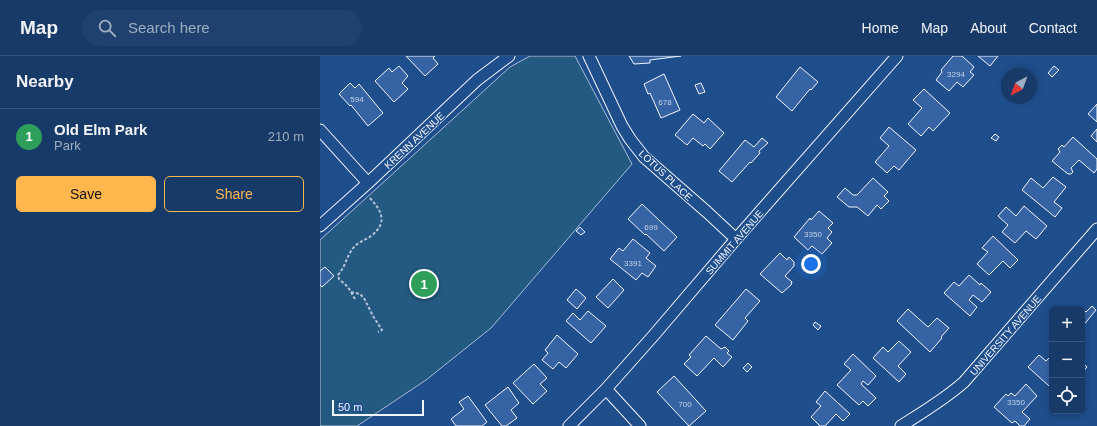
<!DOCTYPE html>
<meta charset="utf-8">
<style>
:root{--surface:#173a69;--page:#20416f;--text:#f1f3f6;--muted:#9eadc0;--line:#36547d;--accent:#ffb74d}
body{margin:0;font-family:Helvetica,sans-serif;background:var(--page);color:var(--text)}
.controls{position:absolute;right:12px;bottom:12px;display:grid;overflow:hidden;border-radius:6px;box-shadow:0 2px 6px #0003}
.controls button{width:36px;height:36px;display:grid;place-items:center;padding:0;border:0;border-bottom:1px solid var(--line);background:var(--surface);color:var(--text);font:20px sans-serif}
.compass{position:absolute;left:681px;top:12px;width:36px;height:36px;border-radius:50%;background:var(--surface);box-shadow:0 2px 6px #0003;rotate:221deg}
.scale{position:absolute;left:12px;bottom:10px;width:92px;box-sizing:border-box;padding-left:4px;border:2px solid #f2f6ff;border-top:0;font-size:11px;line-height:14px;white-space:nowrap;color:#f2f6ff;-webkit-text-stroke:3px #1f4e8c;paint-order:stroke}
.you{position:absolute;left:491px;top:208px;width:14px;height:14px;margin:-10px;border:3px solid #fff;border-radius:50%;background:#1a73e8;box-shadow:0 0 0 6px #1a73e833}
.badge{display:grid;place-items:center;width:26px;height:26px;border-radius:50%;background:var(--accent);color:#fff;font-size:13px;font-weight:700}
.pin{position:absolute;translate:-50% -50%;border:2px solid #fff;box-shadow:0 1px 4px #0006}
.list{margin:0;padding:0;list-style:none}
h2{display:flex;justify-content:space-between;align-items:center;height:52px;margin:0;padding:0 16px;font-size:17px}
h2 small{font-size:13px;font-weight:400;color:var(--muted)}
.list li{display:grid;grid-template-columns:26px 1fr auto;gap:12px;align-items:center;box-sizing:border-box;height:56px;padding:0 16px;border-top:1px solid var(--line)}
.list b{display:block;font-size:15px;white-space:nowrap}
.list p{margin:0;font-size:13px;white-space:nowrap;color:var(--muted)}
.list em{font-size:13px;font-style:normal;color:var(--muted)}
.actions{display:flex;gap:8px;padding:12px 16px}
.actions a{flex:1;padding:9px 0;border:1px solid var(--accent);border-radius:6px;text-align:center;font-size:14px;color:var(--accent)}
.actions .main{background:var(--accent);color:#111}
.icon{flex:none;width:22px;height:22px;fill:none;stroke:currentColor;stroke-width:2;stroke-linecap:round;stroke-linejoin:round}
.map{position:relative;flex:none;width:777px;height:370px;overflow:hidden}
header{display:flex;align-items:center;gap:24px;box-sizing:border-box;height:56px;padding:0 20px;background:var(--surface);border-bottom:1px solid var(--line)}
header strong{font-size:19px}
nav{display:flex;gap:22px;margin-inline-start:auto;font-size:14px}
.search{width:280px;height:36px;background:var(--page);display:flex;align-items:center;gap:10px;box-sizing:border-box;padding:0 14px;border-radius:22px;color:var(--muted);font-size:15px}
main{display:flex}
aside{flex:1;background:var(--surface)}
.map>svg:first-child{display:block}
.green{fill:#245a82;stroke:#a8bbd7}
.building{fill:#3563a3;stroke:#f2f6ff}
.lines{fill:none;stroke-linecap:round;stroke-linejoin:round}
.street-casing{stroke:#f2f6ff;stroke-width:13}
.path{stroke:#b3c4dc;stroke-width:2;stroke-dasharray:3 2;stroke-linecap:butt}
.street{stroke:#1f4e8c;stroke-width:11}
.labels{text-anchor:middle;stroke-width:3;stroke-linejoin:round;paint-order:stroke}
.number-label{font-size:8px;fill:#c3d1e8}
.street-label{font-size:10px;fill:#f2f6ff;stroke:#1f4e8c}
</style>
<header>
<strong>Map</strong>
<div class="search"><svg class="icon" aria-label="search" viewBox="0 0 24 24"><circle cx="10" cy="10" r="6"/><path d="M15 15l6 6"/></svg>Search here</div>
<nav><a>Home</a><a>Map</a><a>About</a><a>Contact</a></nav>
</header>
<main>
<aside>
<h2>Nearby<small></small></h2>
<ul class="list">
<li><span class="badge" style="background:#2e9e5b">1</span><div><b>Old Elm Park</b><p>Park</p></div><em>210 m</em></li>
</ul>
<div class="actions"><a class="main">Save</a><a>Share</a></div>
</aside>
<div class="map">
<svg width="777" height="370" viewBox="0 0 777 370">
<rect width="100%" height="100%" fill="#1f4e8c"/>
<path class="green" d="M210,0h45l57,108 -141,164 -65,52 -69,46h-37v-186l190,-173z"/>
<path class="building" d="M86,0h29l-2,2 5,6 -13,12z
M309,0h52l-31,4v3l-16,1z
M633,0h9l12,11 -4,5 4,3 -11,12 -6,-5 -8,9 -13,-11 6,-8 -1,-2z
M658,0h20l-8,10z
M79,10l9,10 -6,7 6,6 -14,13 -19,-21 14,-13 3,4z
M734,10l5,4 -7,7 -4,-4z
M480,11l18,15 -7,8 -1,-1 -18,22 -16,-14z
M344,18l16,36 -19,8 -11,-25 -2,1 -4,-10z
M30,27l5,5 4,-4 24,29 -15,13 -17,-21 -1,1 -11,-12z
M381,27l4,9 -6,2 -4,-9z
M604,33l26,24 -17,18 -4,-4 -8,9 -13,-12 14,-16 -9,-8z
M777,48v18l-9,-8z
M373,58l11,9 4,-5 16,15 -14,16 -5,-5 -2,2 -10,-8 -6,7 -12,-10z
M569,71l27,23 -17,20 -5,-4 -7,7 -12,-11 14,-16 -9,-8z
M777,73v13l-6,-6z
M675,78l4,3 -3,4 -5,-3z
M753,81l24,22v10l-3,4 -15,-13 -8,8 2,4 -2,2h-3l-16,-13 8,-9 -2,-3 4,-4 2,2z
M442,82l6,5 -9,8 1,2 -9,10 -1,-1 -18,20 -13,-11 26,-31 9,7z
M733,121l13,10 -12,15 8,6 -7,9 -33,-27 9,-12 12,10z
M553,122l15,14 -4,4 5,5 -8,8 -4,-4 -9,11 -11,-9h-8l-12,-10 8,-9 8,7h4z
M322,148l35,33 -13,14 -18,-17 -1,1 -17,-16z
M704,150l23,20 -11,13 -10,-8 -11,12 -13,-11 6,-7 -10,-9 8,-9 10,9z
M499,155l14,12 -5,5 4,4 -5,6 5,5 -10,11 -10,-8 -4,4 -14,-13 16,-19 1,2z
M260,171l5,5 -4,3 -5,-4z
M673,180l25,24 -8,8 -7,-7 -14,14 -12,-11 11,-12 -6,-4z
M313,183l17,14 -4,5 10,8 -8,11 -6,-4 -6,7 -26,-21 9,-11 4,3z
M460,197l7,7 2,-3 5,5v4l-9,10 7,6 -1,3 -9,8 -22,-19z
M5,211l9,9 -12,11 -2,-2v-14z
M649,219l11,10 1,-2 10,9 -9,10 -9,-7 -4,5 8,7 -7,9 -26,-23 10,-11 5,4z
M293,223l11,11 -16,18 -12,-11z
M256,233l10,9 -9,11 -10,-9z
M426,233l14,12 -15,17 3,3 -15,19 -18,-15z
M772,250l4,4 -14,17v-18h-2l1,-1 5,4z
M588,253l20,18 9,-9 12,10 -8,9 1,1 -12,14 -33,-31z
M268,255l18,15 -15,17 -25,-22 7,-8 7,7z
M495,266l6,4 -3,4 -5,-5z
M237,279l21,19 -12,14 -7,-6 -6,7 -11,-9 6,-7 -3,-3z
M386,280l15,13 4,-2 4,4 -2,2 5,4 -9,10 -9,-9 -17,18 -13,-12 7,-7 -2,-2z
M579,285l12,11 -13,14 8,8 -7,8 -26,-24 10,-11 5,5z
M533,298l23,22 -8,9 -5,-4 -2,3 15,14 -8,8 -5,-5 -4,4 -22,-20 14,-15 -7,-6z
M719,299l7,6 6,-6v27l-3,4 -21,-19z
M762,306l5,5 -5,6z
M428,307l4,4 -5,5 -4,-4z
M214,308l13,14 -7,6 7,7 -14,13 -20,-21z
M354,320l32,35 -17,15 -32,-34z
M706,328l11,12 -15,16 8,7 -6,7h-4l-5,-5 -3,2 -18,-16 12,-13 2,2 3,-3 4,3z
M188,331l11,16 -8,7 6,8 -11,8h-4l-17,-21z
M505,335l25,23 -7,7 -7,-7 -11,12h-5l-9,-9 10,-11 -5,-4z
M148,340l19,26 -5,4h-26l-5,-7 13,-10 -5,-7z"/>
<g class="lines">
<defs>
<path id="street" d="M269,0l33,70 8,13 14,18 63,55 29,27
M0,74l48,53
M0,170l48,-43 109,-103 32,-24
M286,333l34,37
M249,370l37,-37 48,-54 82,-96 161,-183
M581,370c22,-14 44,-27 63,-44l133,-153"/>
</defs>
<use href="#street" class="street-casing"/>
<path class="path" d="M31,236l9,2 4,4 9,18 9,14 -4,2
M35,243l-7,-12 -9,-8 -1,-4c8,-9 9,-21 17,-29 5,-5 11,-6 16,-10 18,-14 10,-26 -2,-39"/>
<use href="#street" class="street"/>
</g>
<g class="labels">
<g class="number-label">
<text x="636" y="21">3294</text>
<text x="37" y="46">594</text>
<text x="345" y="49">678</text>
<text x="331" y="174">699</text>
<text x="493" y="181">3350</text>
<text x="313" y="210">3391</text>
<text x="696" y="349">3350</text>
<text x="365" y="351">700</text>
</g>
<g class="street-label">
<text transform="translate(94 84) rotate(-43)" y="4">KRENN AVENUE</text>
<text transform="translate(346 119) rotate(43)" y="4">LOTUS PLACE</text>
<text transform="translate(414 186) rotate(-49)" y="4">SUMMIT AVENUE</text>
<text transform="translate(685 279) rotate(-49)" y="4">UNIVERSITY AVENUE</text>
</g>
</g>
</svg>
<div class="controls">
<button>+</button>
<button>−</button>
<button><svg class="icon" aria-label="locate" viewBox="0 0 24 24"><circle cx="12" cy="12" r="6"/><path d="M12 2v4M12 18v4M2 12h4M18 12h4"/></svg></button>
</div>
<svg class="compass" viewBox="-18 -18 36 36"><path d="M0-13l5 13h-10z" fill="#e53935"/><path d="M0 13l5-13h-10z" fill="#9eadc0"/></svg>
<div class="scale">50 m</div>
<div class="you"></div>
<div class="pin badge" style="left:104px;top:228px;background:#2e9e5b">1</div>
</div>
</main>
